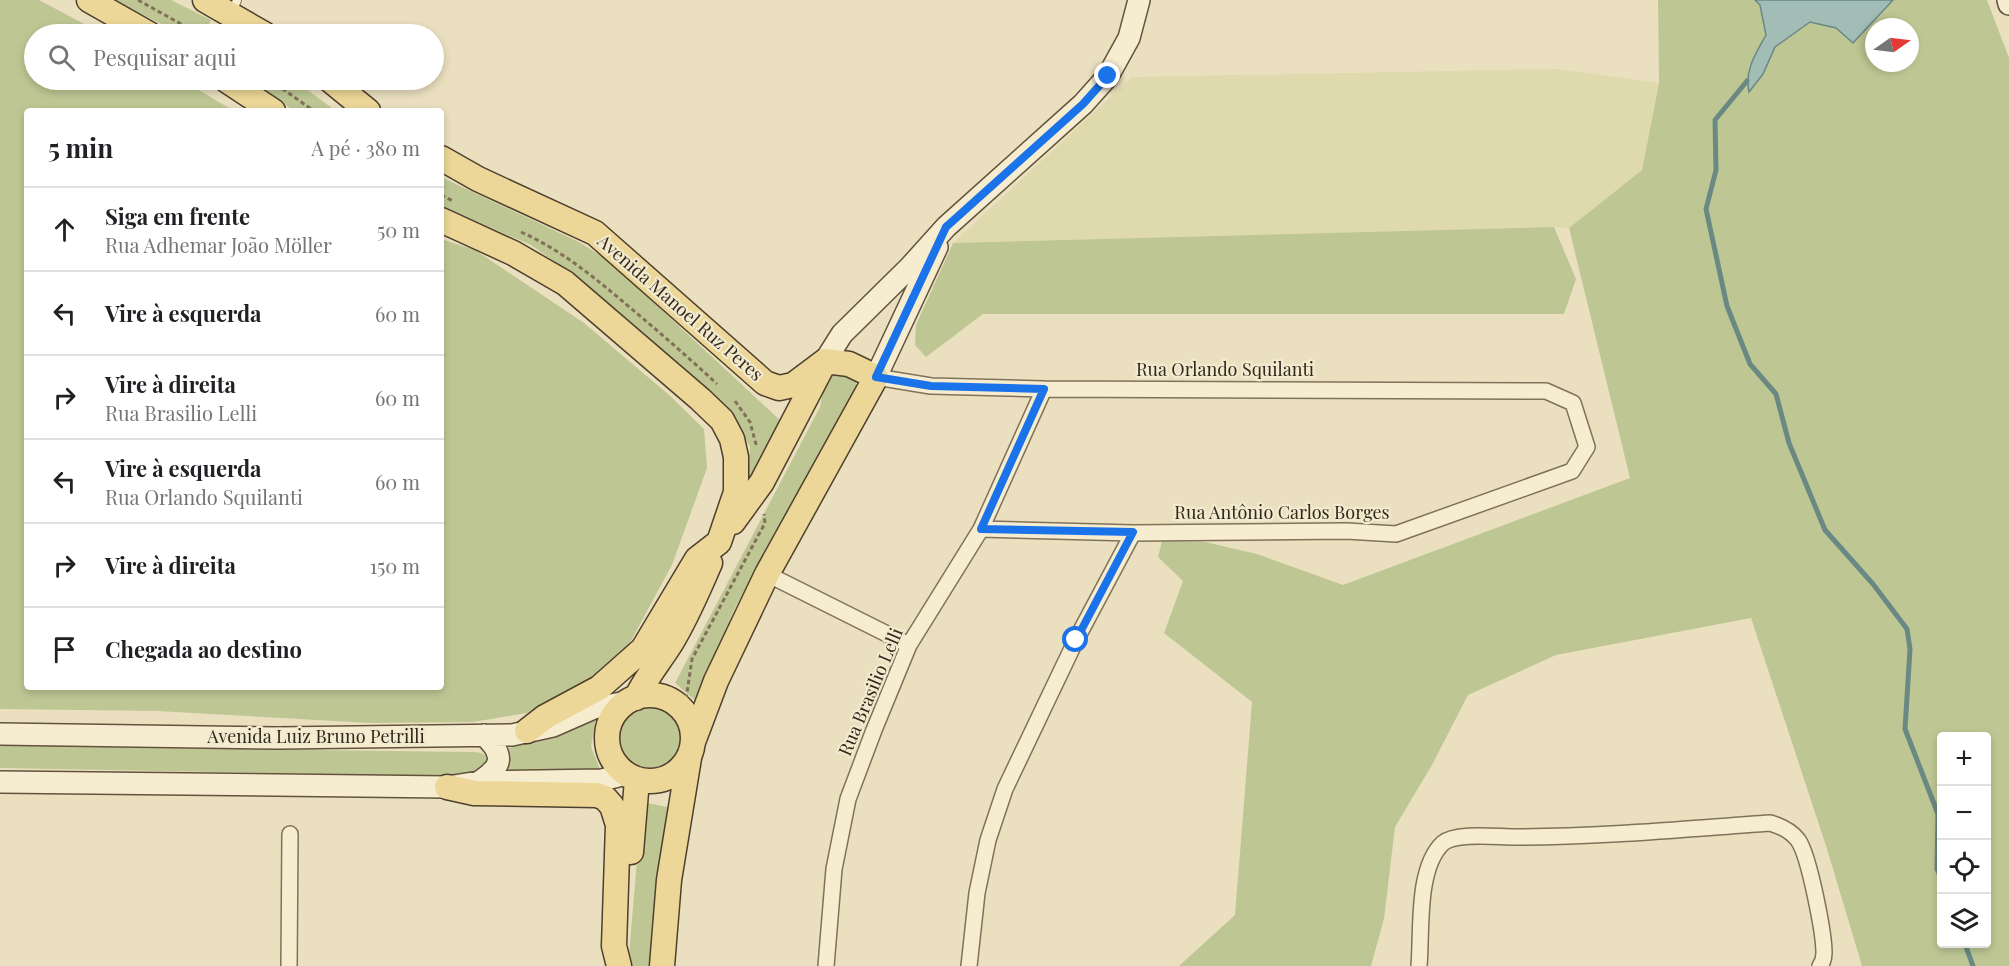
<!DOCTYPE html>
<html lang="pt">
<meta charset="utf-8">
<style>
:root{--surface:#fff;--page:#f2f2f2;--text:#202124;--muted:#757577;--line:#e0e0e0}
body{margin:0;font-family:"Playfair Display",serif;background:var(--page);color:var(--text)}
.controls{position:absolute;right:18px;bottom:18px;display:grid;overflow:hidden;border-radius:6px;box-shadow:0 3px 9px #0003}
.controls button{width:54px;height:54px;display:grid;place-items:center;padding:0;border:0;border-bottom:2px solid var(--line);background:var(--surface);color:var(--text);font:30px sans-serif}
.compass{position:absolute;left:1865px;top:18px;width:54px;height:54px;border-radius:50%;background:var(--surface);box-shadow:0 3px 9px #0003;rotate:76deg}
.stop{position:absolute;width:18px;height:18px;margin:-14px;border:4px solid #1a73e8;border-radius:50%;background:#fff}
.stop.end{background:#1a73e8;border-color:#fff;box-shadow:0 2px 6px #0008}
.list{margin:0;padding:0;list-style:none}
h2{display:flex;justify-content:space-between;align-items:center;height:78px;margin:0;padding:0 24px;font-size:26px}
h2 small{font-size:20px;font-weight:400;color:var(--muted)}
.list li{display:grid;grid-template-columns:39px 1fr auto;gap:18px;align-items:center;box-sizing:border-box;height:84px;padding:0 24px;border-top:2px solid var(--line)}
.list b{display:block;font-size:22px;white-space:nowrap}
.list p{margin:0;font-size:20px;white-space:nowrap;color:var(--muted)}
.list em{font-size:20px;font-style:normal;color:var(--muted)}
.icon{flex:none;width:33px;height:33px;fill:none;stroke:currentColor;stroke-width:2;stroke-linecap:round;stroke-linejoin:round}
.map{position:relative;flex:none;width:2009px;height:966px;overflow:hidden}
.search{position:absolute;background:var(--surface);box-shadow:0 3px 9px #0003;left:24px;top:24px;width:420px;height:66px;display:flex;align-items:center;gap:15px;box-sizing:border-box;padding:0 21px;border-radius:33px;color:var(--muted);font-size:22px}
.panel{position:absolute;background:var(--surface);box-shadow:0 3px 9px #0003;left:24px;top:108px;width:420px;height:582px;border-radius:6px}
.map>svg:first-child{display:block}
.farmland{fill:#dfdaad}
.green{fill:#bec794;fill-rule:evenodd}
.water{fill:#a2bcb6;stroke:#6a8983;stroke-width:1.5}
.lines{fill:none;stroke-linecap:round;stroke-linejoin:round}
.stream{stroke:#6a8983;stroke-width:5}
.lane-casing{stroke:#817159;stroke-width:10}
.street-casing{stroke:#817159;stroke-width:18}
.secondary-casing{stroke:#63523c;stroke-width:24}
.primary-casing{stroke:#4f3f2d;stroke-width:27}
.path{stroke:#817159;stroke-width:3;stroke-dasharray:4.5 3;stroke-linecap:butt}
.lane{stroke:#f6edd1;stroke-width:8}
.street{stroke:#f6edd1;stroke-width:15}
.secondary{stroke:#f6edd1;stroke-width:21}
.primary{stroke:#ecd798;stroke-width:24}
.route{stroke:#1a73e8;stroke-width:8}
.labels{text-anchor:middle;stroke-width:4.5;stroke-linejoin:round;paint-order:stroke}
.street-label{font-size:18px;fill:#32281c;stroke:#f2eace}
</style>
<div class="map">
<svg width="2009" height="966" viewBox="0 0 2009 966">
<rect width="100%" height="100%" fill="#eae0bf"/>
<path class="farmland" d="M1558,69l101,14 -17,87 -73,58 -16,-1 -600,16 179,-166z"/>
<path class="green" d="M0,0h39l64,34h-69v46h148l52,31h-207v576h414v-448l34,11 109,73 84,71 36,35 3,39 -35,97 -52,96 -46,32 -47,20 -54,9 -103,1 -213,-12 -157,-2z
M114,0h57l40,20 -7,14h-23z
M1658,0h97l5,5 6,30 -13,23 10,16 12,-27 35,-25 26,6 37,-6 20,-22h94l22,58v908h-147l-35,-117 -76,-231 -195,37 -88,40 -36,70 -37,62 -11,92 -13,47h-192l56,-51 17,-213 -88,-69 19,-52 -25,-24 4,-16 43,1 52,12 86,31 287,-107 -61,-250 73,-58 17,-87zM1874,27h36v36h-36zM1942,736h44v208h-44z
M252,80h42l42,31h-42z
M441,177l138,65 30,19 173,161 -35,69 3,-44 -21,-37 -160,-138 -38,-27 -90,-39z
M1554,227l22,52 -12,35h-581l-57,43 -11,-12 1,-20 37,-82z
M833,371h18l5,10v8l-121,219 -39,93 -21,-18 145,-276 3,-17z
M618 740a33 33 0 1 1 66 0a33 33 0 1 1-66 0Z
M596,716l-5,31 11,27 -103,3 1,-27c36,-8 63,-17 96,-34z
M0,744l146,4 329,4c10,1 13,4 17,14l-15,11 -477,-9z
M642,802l30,6 -22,158h-22z"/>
<path class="water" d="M1755,0h138l-40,43 -17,-15 -26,-6 -35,25 -12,27 -14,18c-5,-21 7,-39 17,-57l-6,-30z"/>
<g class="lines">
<path class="stream" d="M1747,81l-32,39 1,50 -10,39 21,97 23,58 26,30 13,49 36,87 48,54 34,45 3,20 -5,80 33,85 -1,55 5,11
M1965,944l8,22"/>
<defs>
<path id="lane" d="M224,34l13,-34"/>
<path id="street" d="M876,377l55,9 113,3 502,2 27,12 14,44 -15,24 -176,63 -50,-3 -213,2 -152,-4
M767,574l142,71
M289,966l1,-132
M826,966l8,-97 14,-70 26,-69 35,-85 72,-116 63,-140
M969,966l8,-73 11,-53 17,-51 71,-149 57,-107
M1419,966c3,-34 -3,-98 24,-123 13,-11 54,-6 72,-6 85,0 170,-8 255,-14 11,3 21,8 28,17 11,15 26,93 26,113 0,6 -1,9 -4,13"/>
<path id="secondary" d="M2008,0l1,4
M825,361l17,-27 68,-67 36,-40 137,-123 25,-28 21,-38 10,-38
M876,377l61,-130
M0,734l279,4 233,-3 41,-9 41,-18 33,-6
M0,782l447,5 32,-5 123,-2 24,-6
M479,782c23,-15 27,-26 5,-47"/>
<path id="primary" d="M89,0l60,34
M205,0l59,34
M226,80l47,31
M330,80l38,31
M441,158l37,21 117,54 170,150 14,5 14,-3 32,-24
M441,220l72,33 52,30 135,116 22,21 10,19 4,18v35l-17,50 -22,17 -54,90 -44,39 -54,29 -18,14
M733,522l29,-40 61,-117
M607 738a43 43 0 1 1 86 0a43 43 0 1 1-86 0Z
M636,698c11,-22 23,-36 35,-55 16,-26 27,-53 39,-80
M693,742l23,-61 51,-107 109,-197 -27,-13 -24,-3
M447,787l27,6 123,2 8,3 7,8 6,19 -4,121 5,20
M631,852l6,-72
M662,966l7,-86 20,-122"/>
</defs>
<use href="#lane" class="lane-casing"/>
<use href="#street" class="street-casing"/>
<use href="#secondary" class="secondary-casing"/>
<use href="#primary" class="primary-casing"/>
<path class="path" d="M138,0l61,34
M270,80l44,31
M441,195l12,6
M521,232c40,18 73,45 106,73 31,26 61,52 90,79
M735,401l15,21 7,26
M686,699l6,-40 73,-136 -1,-9"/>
<use href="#lane" class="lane"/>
<use href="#street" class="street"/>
<use href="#secondary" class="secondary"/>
<use href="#primary" class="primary"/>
</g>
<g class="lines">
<path class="route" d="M1076,640l57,-108 -152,-3 63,-140 -113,-3 -55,-9 70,-150 137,-123 25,-28"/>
</g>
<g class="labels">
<g class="street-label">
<text transform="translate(680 308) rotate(41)" y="6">Avenida Manoel Ruz Peres</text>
<text x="1225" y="376">Rua Orlando Squilanti</text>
<text x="1282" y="519">Rua Antônio Carlos Borges</text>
<text transform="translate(871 692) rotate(-67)" y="6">Rua Brasilio Lelli</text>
<text x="316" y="743">Avenida Luiz Bruno Petrilli</text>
</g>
</g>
</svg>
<div class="controls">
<button>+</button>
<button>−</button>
<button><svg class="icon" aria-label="locate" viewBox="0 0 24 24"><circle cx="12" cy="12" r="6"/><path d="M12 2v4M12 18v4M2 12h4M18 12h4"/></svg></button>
<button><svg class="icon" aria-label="layers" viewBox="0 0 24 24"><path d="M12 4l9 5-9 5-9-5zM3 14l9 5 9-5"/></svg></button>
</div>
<svg class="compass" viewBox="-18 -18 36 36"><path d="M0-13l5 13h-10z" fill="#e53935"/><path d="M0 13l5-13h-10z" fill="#757577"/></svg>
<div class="stop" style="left:1076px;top:640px"></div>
<div class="stop end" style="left:1108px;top:76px"></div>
<div class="search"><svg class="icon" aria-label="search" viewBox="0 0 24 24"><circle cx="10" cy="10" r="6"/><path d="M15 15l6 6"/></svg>Pesquisar aqui</div>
<section class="panel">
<h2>5 min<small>A pé · 380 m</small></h2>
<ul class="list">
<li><svg class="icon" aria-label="ahead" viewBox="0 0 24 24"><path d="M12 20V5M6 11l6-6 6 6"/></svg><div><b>Siga em frente</b><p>Rua Adhemar João Möller</p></div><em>50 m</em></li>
<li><svg class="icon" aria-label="left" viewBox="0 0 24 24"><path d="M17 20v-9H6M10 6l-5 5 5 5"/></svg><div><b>Vire à esquerda</b></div><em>60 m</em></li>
<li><svg class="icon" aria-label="right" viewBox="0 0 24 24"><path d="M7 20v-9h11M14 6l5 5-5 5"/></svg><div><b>Vire à direita</b><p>Rua Brasilio Lelli</p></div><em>60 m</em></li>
<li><svg class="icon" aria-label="left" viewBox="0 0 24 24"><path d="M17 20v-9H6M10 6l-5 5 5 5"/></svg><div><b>Vire à esquerda</b><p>Rua Orlando Squilanti</p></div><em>60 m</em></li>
<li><svg class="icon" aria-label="right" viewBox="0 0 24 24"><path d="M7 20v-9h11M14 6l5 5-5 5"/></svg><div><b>Vire à direita</b></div><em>150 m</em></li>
<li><svg class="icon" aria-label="arrive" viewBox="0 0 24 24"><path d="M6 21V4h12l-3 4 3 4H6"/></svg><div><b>Chegada ao destino</b></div></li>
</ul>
</section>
</div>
